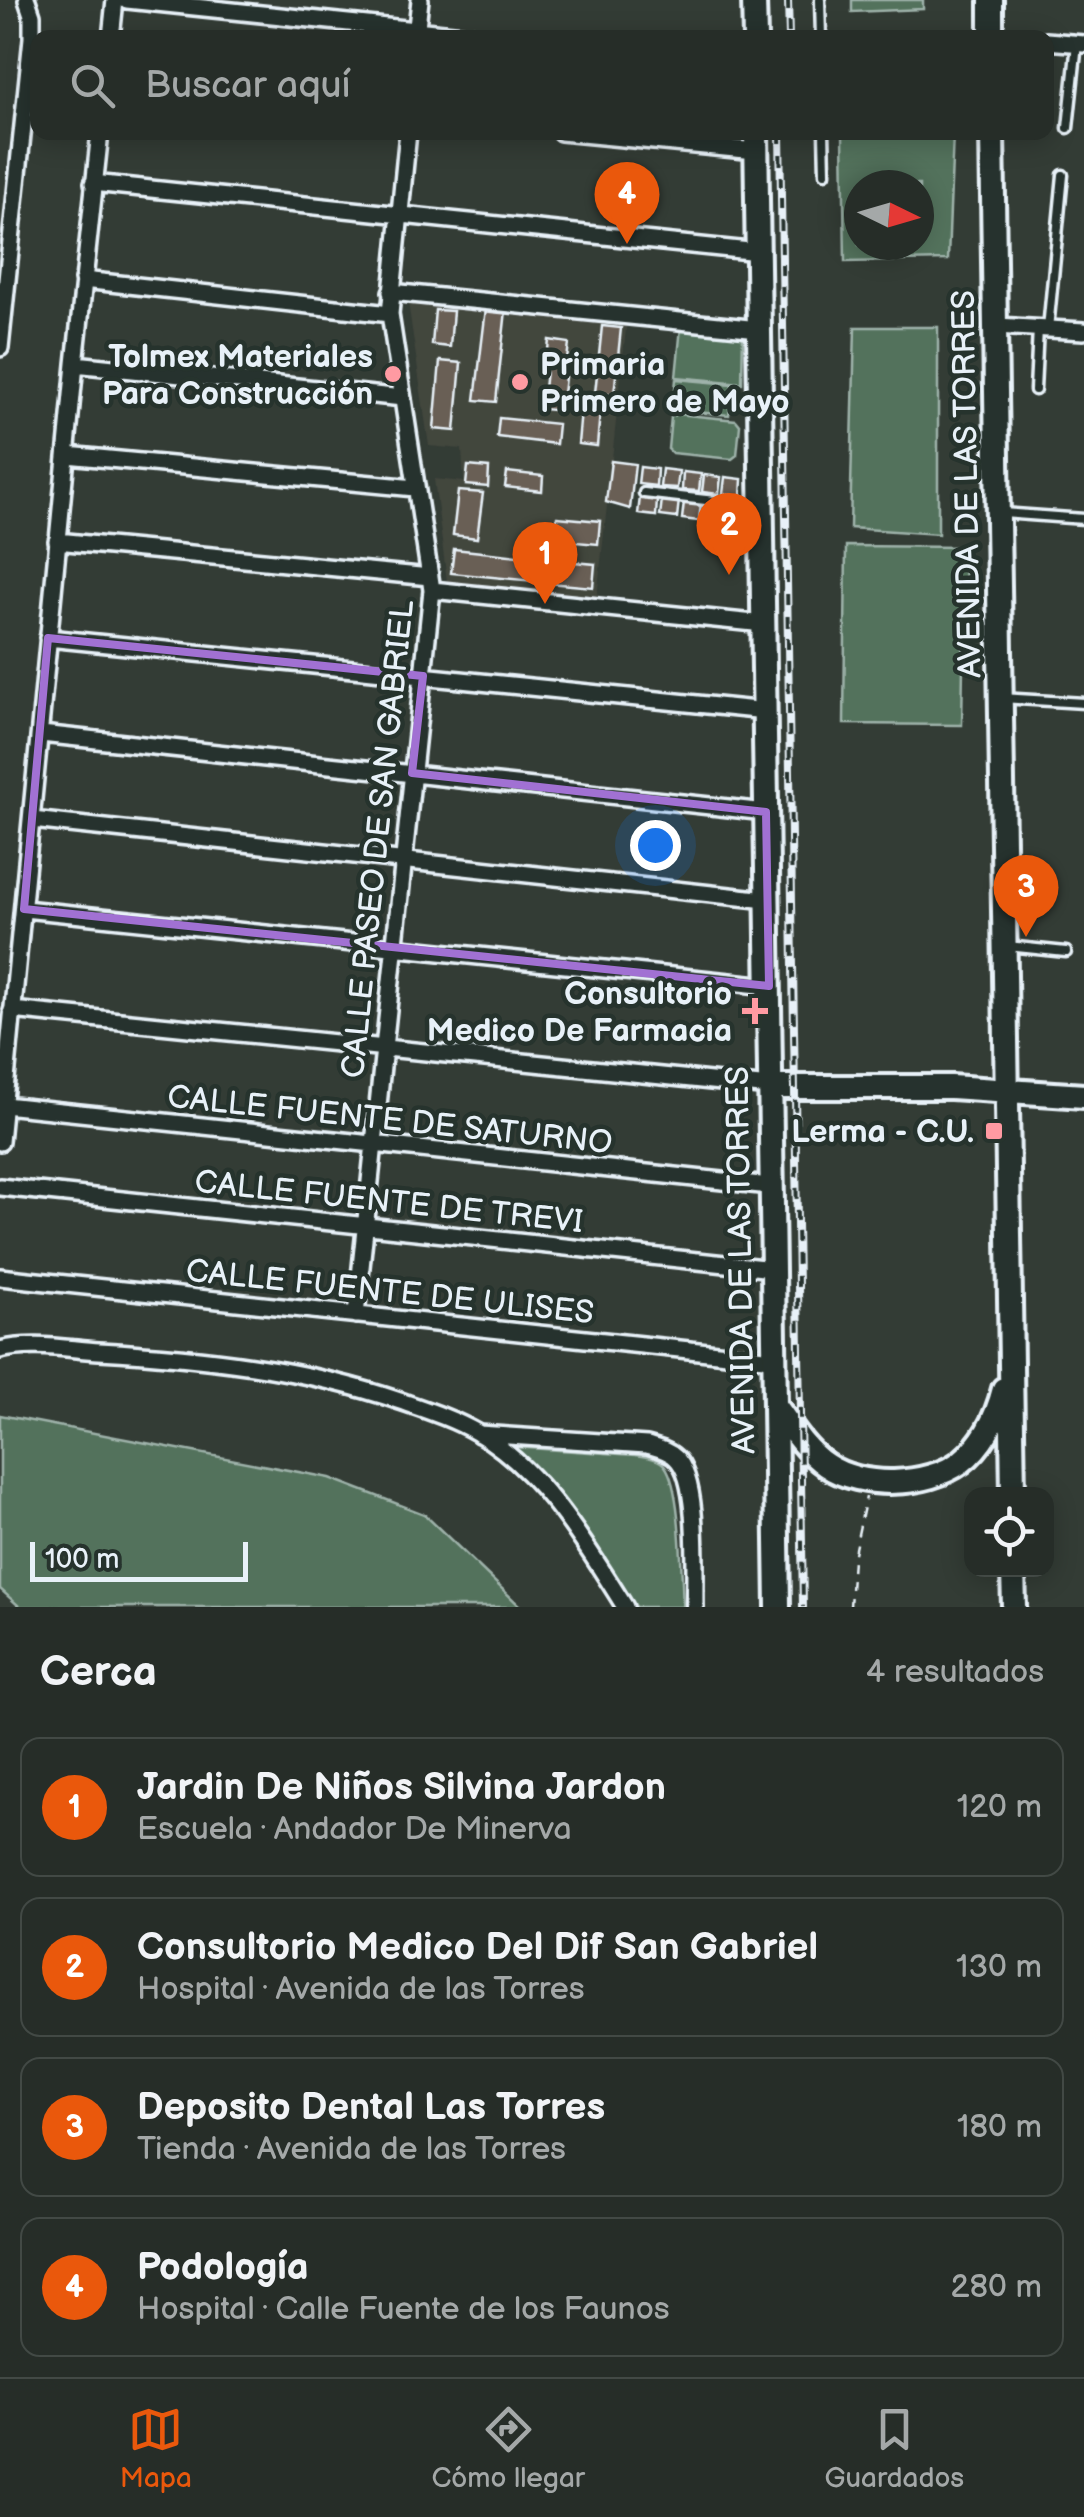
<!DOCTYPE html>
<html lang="es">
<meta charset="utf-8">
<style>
:root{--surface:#262d28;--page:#323934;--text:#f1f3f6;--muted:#a4a8a8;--line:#424945;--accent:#ea580c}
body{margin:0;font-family:"Balsamiq Sans",sans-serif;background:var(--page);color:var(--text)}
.controls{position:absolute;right:30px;bottom:30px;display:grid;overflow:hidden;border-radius:20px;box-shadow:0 5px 25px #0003}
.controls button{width:90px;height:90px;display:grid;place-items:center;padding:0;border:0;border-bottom:2px solid var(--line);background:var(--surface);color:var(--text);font:50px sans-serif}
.compass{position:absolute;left:844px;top:170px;width:90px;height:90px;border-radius:50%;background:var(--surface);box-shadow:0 5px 25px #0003;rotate:95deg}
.scale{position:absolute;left:30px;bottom:25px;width:218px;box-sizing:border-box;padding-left:10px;border:5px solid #e8f1f8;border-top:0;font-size:28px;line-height:35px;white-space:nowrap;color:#e8f1f8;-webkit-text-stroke:8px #26332d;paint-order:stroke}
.you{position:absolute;left:655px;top:845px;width:35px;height:35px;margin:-25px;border:8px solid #fff;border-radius:50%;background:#1a73e8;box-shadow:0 0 0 15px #1a73e833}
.badge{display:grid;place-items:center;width:65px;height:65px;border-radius:50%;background:var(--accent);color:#fff;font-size:32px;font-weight:700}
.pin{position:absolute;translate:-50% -82px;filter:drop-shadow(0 2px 5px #0008)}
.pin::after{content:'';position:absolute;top:52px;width:35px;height:30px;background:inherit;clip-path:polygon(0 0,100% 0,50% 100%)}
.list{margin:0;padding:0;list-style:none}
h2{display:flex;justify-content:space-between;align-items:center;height:130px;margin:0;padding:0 40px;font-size:42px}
h2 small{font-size:32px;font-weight:400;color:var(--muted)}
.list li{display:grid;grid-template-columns:65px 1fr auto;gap:30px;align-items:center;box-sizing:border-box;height:140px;margin:0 20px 20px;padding:0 20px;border:2px solid var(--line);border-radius:20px}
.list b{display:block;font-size:38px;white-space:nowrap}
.list p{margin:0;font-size:32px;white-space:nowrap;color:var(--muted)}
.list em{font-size:32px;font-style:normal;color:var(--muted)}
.icon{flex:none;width:55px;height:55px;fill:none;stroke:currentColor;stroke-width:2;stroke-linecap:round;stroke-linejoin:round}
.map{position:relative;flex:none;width:1084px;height:1607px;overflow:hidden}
.search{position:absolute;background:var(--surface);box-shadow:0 5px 25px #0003;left:30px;right:30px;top:30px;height:110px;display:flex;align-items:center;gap:25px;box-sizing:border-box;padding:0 35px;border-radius:20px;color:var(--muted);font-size:38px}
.sheet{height:770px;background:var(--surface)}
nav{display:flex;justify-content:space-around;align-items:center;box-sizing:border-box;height:140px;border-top:2px solid var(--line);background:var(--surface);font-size:28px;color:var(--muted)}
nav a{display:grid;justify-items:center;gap:5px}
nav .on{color:var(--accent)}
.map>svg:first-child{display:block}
.built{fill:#43463e}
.green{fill:#53725b;stroke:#9eb2aa;stroke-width:2.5;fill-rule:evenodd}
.building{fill:#695e54;stroke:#e8f1f8;stroke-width:2.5}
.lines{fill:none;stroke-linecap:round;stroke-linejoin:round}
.lane-casing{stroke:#e8f1f8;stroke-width:15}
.street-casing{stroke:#e8f1f8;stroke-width:22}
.secondary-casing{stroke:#e8f1f8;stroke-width:30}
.path{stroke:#e8f1f8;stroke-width:2.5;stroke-dasharray:10 8;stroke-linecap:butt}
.lane{stroke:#26332d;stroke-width:8}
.street{stroke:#26332d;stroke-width:15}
.secondary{stroke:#26332d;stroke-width:22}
.rail-casing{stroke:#e8f1f8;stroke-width:8}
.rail{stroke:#26332d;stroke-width:4;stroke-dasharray:11;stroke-linecap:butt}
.marked{fill:none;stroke:#a171d3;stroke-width:8;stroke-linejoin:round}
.poi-dot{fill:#ff9aa2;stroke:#26332d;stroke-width:4}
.labels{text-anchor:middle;stroke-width:9;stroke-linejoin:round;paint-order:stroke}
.poi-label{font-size:32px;font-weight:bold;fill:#e8f1f8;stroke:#26332d;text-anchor:end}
.street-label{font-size:32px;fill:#e8f1f8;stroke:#26332d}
</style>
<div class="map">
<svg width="1084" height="1607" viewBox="0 0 1084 1607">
<rect width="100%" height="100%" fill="#333c35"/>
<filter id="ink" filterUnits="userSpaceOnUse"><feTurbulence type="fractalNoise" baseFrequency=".01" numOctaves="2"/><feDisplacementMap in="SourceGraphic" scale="20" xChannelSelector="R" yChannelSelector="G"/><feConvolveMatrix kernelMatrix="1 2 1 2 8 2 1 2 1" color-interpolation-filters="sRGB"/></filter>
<g filter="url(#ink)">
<path class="built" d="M407,295l220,24 -30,279 -150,-17 -13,-102 30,3 -2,-33 -33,-3z"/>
<path class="green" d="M852,0h71v9l-71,3z
M843,133h110l-5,127 -103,2zM859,185h60v60h-60z
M681,327l62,7 -1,49 -66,-6z
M855,327h83v207l-88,-6z
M676,379l56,5 -3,31 -56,-5z
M677,414l59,6 4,5 -3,30 -5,4 -60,-6 -4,-4 3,-32z
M846,546l119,1 -3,178 -118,-1z
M0,1415l330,63 94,36 97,93h-501l-20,-18z
M513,1447l123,8c9,2 23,3 29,11 17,23 16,111 18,141h-53l-67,-100z"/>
<path class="building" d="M486,308l20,2 -10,92 -21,-2z
M435,310l18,1 -3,36 -18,-2z
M602,326l19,2 -7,67 -19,-2z
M549,340l20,3 -8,68 -19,-2z
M440,361l21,2 -6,68 -21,-2z
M581,410l19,2 -3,34 -19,-2z
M499,418l59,6 -2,20 -59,-7z
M611,461l24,3 -5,45 -24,-7z
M468,466l21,2 -1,19 -22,-2z
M640,467l17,2 -1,17 -18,-2z
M662,469l17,2 -2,17 -17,-1z
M507,472l36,4 -1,15 -37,-4z
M683,472l18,2 -2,17 -17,-1z
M704,475l17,2 -2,17 -17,-2z
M725,477l17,2 -1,17 -18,-2z
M458,491l25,2 -6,45 -24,-3z
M640,497l17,2 -1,17 -18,-2z
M662,499l17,1 -2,18 -17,-2z
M684,502l17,1 -2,18 -17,-2z
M704,504l18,2 -2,17 -17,-2z
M727,506l17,2 -2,17 -17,-1z
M557,517l43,4 -2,23 -44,-4z
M454,549l82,9 -2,23 -83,-8z
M552,560l43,4 -2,23 -44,-4z"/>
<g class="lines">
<defs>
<path id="lane" d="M820,0l1,38
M1068,128l9,-85
M824,132l1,41
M1048,329l15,-154
M1035,390l3,-62
M644,493l115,13
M1003,513l81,6
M1002,698l82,5
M1007,946l59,6"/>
<path id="street" d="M127,0l365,38
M416,36l4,-36
M111,38l4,-38
M1046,41l38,3
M561,132l195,19
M93,183l666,69
M83,280l307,34
M391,292l368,37
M996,326l88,5
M0,348l32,-310v-23l-5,-15
M75,364l328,34
M67,455l348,33
M57,541l373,36
M432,590l332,34
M48,638l718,73
M41,734l725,78
M32,820l735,80
M24,909l745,77
M12,1010l758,77
M4,1105l766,81
M0,1142l75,-778 25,-232
M0,1187l773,82
M0,1277l774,82
M356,1315l76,-725 -42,-276 18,-182
M0,1350c31,-8 68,-1 99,1 103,6 204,17 301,50 26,9 54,18 78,32 65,38 108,112 147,174
M479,1434l168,11c10,3 21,5 29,13 24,22 18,115 19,149"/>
<path id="secondary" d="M754,0l1,38
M991,38v-38
M756,132l22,1475
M992,132l21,1362
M770,1087h181l133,9
M775,1405c14,20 30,46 51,60 35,24 101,22 135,-3 23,-18 36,-45 43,-73
M1013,1570l1,37"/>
</defs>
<use href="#lane" class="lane-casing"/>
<use href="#street" class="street-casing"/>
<use href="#secondary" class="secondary-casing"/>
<path class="path" d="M850,1607l3,-49 13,-61"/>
<use href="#lane" class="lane"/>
<use href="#street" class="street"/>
<use href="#secondary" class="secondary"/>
<defs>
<path id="rail" d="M788,0l1,38
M780,132l23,1475"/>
</defs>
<use href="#rail" class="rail-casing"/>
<use href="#rail" class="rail"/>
</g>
</g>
<path class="marked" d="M48,638l375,38 -11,97 354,39 3,174 -745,-77z"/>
<g class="poi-dot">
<circle cx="393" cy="374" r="10"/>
<circle cx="520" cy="382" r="10"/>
<path d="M750 996h10v10h10v10h-10v10h-10v-10h-10v-10h10z"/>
<rect x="984" y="1121" width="20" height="20" rx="5"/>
</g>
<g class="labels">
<g class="poi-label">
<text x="373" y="367">Tolmex Materiales<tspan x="373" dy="37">Para Construcción</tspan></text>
<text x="540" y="375" text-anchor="start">Primaria<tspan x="540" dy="37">Primero de Mayo</tspan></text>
<text x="732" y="1004">Consultorio<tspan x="732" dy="37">Medico De Farmacia</tspan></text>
<text x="974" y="1142">Lerma - C.U.</text>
</g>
<g class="street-label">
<text transform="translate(966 484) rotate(-91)" y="11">AVENIDA DE LAS TORRES</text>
<text transform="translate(377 839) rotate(-84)" y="11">CALLE PASEO DE SAN GABRIEL</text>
<text transform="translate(390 1119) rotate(6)" y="11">CALLE FUENTE DE SATURNO</text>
<text transform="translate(389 1201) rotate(6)" y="11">CALLE FUENTE DE TREVI</text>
<text transform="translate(740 1260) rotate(-91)" y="11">AVENIDA DE LAS TORRES</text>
<text transform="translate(390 1291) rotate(6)" y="11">CALLE FUENTE DE ULISES</text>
</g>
</g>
</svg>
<div class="controls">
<button><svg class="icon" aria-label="locate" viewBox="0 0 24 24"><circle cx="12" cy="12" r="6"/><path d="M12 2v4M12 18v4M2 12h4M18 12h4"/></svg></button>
</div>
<svg class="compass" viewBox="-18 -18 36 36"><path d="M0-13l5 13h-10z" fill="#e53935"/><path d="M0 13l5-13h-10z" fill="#a4a8a8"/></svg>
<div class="scale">100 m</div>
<div class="you"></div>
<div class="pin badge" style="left:545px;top:604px">1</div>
<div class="pin badge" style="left:729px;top:575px">2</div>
<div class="pin badge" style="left:1026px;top:937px">3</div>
<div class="pin badge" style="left:627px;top:244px">4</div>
<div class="search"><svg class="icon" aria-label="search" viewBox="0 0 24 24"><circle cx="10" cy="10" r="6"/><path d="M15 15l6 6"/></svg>Buscar aquí</div>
</div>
<section class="sheet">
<h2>Cerca<small>4 resultados</small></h2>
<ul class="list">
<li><span class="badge">1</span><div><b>Jardin De Niños Silvina Jardon</b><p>Escuela · Andador De Minerva</p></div><em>120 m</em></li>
<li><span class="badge">2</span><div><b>Consultorio Medico Del Dif San Gabriel</b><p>Hospital · Avenida de las Torres</p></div><em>130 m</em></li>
<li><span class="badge">3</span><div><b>Deposito Dental Las Torres</b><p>Tienda · Avenida de las Torres</p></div><em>180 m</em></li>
<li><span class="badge">4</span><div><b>Podología</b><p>Hospital · Calle Fuente de los Faunos</p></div><em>280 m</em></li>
</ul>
</section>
<nav>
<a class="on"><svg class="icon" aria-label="map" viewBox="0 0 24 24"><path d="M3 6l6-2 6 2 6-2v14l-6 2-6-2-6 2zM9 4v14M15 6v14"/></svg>Mapa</a>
<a><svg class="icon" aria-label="directions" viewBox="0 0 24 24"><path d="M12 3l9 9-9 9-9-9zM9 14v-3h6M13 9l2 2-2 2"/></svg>Cómo llegar</a>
<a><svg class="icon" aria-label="saved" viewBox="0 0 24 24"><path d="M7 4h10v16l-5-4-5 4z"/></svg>Guardados</a>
</nav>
